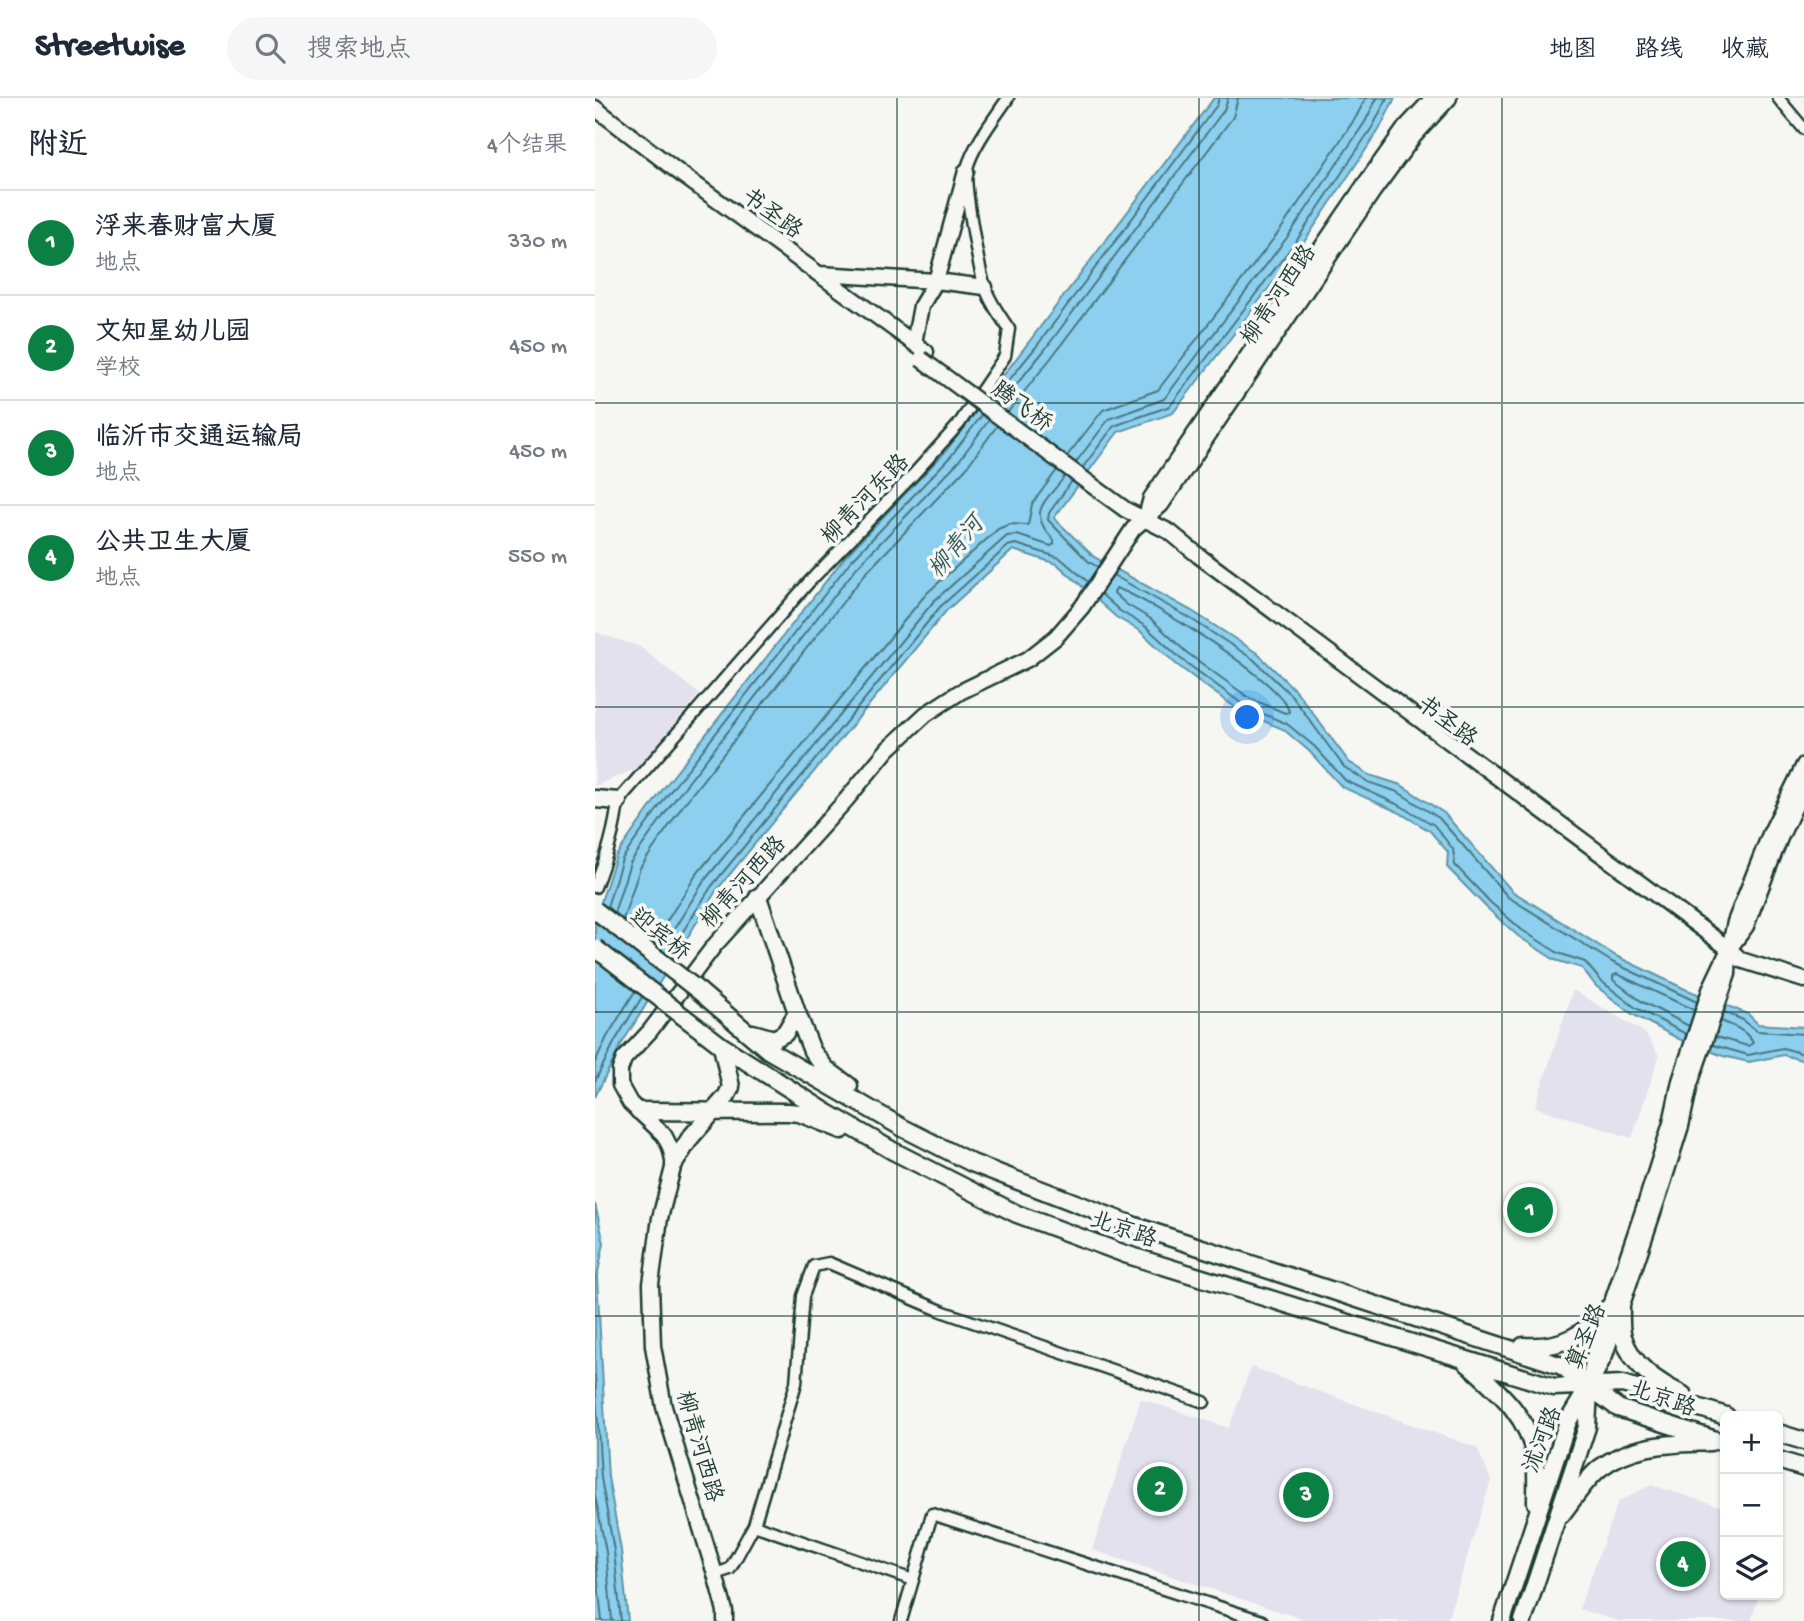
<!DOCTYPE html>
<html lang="zh">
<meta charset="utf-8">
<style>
:root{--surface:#fff;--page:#f6f6f7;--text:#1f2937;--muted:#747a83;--line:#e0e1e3;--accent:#0b8043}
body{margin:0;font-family:"Gochi Hand","LXGW WenKai TC",sans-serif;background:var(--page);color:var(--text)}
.controls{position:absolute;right:21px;bottom:21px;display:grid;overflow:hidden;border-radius:10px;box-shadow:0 2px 5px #0004}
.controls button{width:63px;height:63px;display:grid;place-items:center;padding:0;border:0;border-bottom:2px solid var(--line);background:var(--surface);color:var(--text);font:35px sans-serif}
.you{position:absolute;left:653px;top:620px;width:24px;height:24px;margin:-18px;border:5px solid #fff;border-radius:50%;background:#1a73e8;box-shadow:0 0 0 10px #1a73e833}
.badge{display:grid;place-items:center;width:46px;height:46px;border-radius:50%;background:var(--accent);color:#fff;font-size:23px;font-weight:700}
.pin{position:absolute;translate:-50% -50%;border:4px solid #fff;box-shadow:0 2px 7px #0006}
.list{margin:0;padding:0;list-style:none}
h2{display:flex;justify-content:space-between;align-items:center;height:91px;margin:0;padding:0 28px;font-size:30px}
h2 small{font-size:23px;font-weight:400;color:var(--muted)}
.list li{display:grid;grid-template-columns:46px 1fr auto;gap:21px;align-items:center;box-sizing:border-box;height:105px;padding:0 28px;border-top:2px solid var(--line)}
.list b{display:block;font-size:26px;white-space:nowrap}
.list p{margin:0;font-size:23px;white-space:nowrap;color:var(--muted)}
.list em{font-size:23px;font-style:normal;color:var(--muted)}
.icon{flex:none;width:38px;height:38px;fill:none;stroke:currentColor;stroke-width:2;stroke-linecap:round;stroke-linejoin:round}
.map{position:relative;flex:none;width:1209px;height:1523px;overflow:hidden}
header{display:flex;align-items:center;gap:42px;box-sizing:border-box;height:98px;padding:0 35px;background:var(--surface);border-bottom:2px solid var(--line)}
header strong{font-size:33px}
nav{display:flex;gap:38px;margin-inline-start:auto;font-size:24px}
.search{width:490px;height:63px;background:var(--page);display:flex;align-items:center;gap:18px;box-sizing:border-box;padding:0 24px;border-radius:38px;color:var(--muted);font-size:26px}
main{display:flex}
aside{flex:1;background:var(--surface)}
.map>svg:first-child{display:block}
.built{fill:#e2e1ed}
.water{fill:#8ccfee;stroke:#6095a4;stroke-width:2}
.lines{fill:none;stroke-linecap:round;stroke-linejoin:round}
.shore{stroke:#4b777e;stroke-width:2}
.street-casing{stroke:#1f3d34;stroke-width:15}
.secondary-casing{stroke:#1f3d34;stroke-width:19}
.primary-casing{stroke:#1f3d34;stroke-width:21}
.street{stroke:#f6f6f2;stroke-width:10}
.secondary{stroke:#f6f6f2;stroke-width:14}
.primary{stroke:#f6f6f2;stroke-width:16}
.secondary-bridge-casing{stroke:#1f3d34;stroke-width:19;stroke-linecap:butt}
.primary-bridge-casing{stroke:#1f3d34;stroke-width:21;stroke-linecap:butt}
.secondary-bridge{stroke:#f6f6f2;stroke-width:14}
.primary-bridge{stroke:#f6f6f2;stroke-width:16}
.grid{fill:none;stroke:#1f3d34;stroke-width:2;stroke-opacity:0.55}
.labels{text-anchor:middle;stroke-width:7;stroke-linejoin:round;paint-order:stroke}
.street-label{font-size:23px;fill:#1f3d34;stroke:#f6f6f2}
.water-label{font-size:24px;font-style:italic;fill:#355a59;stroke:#f6f6f2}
</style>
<header>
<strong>Streetwise</strong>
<div class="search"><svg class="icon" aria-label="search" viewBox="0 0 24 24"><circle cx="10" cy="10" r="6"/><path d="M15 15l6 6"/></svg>搜索地点</div>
<nav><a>地图</a><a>路线</a><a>收藏</a></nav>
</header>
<main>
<aside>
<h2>附近<small>4个结果</small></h2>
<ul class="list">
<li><span class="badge">1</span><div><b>浮来春财富大厦</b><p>地点</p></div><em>330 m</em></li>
<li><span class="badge">2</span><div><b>文知星幼儿园</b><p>学校</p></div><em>450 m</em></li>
<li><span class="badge">3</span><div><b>临沂市交通运输局</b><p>地点</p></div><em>450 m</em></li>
<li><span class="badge">4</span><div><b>公共卫生大厦</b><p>地点</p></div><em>550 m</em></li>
</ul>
</aside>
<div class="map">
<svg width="1209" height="1523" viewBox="0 0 1209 1523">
<rect width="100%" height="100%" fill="#f6f6f2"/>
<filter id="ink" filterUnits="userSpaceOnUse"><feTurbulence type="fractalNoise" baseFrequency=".0143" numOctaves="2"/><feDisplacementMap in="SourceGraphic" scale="14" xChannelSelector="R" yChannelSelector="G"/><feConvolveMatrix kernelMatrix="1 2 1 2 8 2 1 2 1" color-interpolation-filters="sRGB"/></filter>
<g filter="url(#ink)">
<path class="built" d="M0,534l45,15 59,47 -62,74 -42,18z
M978,892l72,43 14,23 -27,82 -97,-31z
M656,1269l226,81 14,32 -44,141h-138l-217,-71 49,-151 88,29z
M1056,1387l74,23v87h34l-8,26h-133l-39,-12 39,-107z"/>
<path class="water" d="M619,0h181l-16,32 -77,115 -129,168 -55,19 -64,86 40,39 98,54 65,42 40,39 52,70 21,13 31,10 43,28 68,78 104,65 69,33 63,25 10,10 46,3v34l-20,-6 -35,7 -26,-6 -44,-17 -47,-25 -36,-28 -14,-18 -27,-8 -37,-24 -32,-29 -39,-40 1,-15 -18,-21 -32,-19 -56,-25 -33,-36 -26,-22 -41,-17 -34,-24 -32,-24 -36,-33 -24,-14 -59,-53 -44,-14 -67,61 -230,280 -95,154 -26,52v-177l21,-64 47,-67 182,-232 101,-106z
M0,1106l9,39 -7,34 11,200 13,73 7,71h-33z"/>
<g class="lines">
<path class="shore" d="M397,303l44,-54 181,-242 2,-7
M404,308l44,-54 181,-242 4,-12
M413,314l43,-54 182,-241 5,-19
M472,358l36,-46 55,-20 123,-161 75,-112 10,-19
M481,364l33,-43 55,-20 125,-164 76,-113 12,-24
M488,369l31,-41 56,-20 127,-166 76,-114 14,-28
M477,383l-23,32 -1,7 41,42 9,5
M518,477l75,42 65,42 39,37 52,71 24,15 30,10 41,26 69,79 104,65 85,40
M521,490c31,10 169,95 173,124l-4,1 -36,-15 -63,-46 -35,-33 -25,-15 -12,-11z
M506,496l19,17 25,15 36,33 64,47 42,18 27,22 32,35 55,25 33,19 19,24 2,16 35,37 32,28 36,23 27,9 16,19 35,27 50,26
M12,809l15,-48 47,-66 181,-231 101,-106 31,-41
M19,815l16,-50 46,-65 181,-231 101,-105 31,-42
M28,821l17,-51 44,-64 181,-230 101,-106 31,-42
M58,845l43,-68 230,-281 72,-65 12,-5 18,1 4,-21 25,-34
M66,852l43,-69 230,-280 73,-65 10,-1 34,11 3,-2v-4c-28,-29 -9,-37 11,-64
M73,857l43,-68 229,-280 68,-61 8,-2 44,14 28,24
M1129,914l19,8 14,11 47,3
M1094,928l-48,-25 -28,-21v-4l4,-2 77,36
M1121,939l32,9 5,-3c-6,-12 -19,-17 -32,-22
M1118,947l35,10 35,-7 21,6
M0,964l12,-25 28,-46
M0,983l20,-40 27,-44
M0,1277l6,103 13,73 7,70
M0,1397l11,57 6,69
M0,1453l7,70"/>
<defs>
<path id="street" d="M1183,0l26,31
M0,789c11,-28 20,-56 23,-86l191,-219 104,-107 46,-51 46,-68 4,-27c-9,-13 -19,-27 -24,-42 -6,-18 -22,-103 -18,-119 7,-24 27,-49 41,-70
M159,1427l159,55 19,-66 330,107
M120,1476l15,-5 24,-44 42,-142 7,-87 11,-30 15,-3 115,49 260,90
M306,1523l12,-41"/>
<path id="secondary" d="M0,10l86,66 245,178
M225,176l116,7 49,6
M319,245l7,-37 15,-25 30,-110
M502,391l29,21 44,22 29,24 530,393 12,11 63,20
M551,419l5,-19 214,-314 40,-56 28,-30
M996,1274l4,-20 50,-147 26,-82 9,-42 31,-94 18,-38 17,-23 34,-88 24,-51
M994,1289l16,-32 57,-169 19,-60 9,-42 38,-110 1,-25 6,-27 35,-88 34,-69
M130,1523v-10l-10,-37 -51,-167 -11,-61 -2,-62 9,-66 14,-54 -4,-17 -6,-12 -34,-32 -10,-18v-15l4,-11 26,-28 64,-85 132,-146 42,-51 38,-35 34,-22 68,-33 28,-22 26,-30 51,-78 28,-24 213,-315 40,-54 35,-38"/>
<path id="primary" d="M0,701l23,2
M163,799l39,116 15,38 14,18 23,17
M104,893l69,59 135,78 69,35 163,63 427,140 56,42 107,35
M89,919l38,29 104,66 67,39 124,63 108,40 429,133 69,-3 103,32
M158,935l21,6 11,-6 12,-20
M44,1013l149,1 11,1 43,17
M79,1066l16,-26 36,-41 5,-10 -9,-41
M1026,1210c0,9 -1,20 2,29 9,29 34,45 60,58
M928,1248c40,3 62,-12 88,-41
M871,1264c30,27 64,54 69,97 2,14 1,30 1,44
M1183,1335l26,8
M1183,1362l26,8
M966,1417c12,-15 24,-35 39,-47 32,-25 74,-24 111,-26
M907,1523l66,-200 21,-34
M928,1523l64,-194 2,-37"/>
</defs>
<use href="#street" class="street-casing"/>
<use href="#secondary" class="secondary-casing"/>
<use href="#primary" class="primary-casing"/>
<use href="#street" class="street"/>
<use href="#secondary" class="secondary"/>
<use href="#primary" class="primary"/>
<defs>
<path id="secondary-bridge" d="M326,261l176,130"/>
<path id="primary-bridge" d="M0,812l104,81
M0,850l89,69"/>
</defs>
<use href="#secondary-bridge" class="secondary-bridge-casing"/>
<use href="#primary-bridge" class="primary-bridge-casing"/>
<use href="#secondary-bridge" class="secondary-bridge"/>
<use href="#primary-bridge" class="primary-bridge"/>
</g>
</g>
<path class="grid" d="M302,0v1523M604,0v1523M907,0v1523M0,305h1209M0,609h1209M0,914h1209M0,1218h1209"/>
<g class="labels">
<g class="street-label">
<text transform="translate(178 114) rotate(36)" y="8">书圣路</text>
<text transform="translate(682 196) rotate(-56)" y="8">柳青河西路</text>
<text transform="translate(428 307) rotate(36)" y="8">腾飞桥</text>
<text transform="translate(269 400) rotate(-46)" y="8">柳青河东路</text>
<text transform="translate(853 622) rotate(37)" y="8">书圣路</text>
<text transform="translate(147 783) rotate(-48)" y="8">柳青河西路</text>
<text transform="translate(66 835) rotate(38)" y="8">迎宾桥</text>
<text transform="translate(529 1130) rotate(19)" y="8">北京路</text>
<text transform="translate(990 1238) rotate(-68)" y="8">算圣路</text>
<text transform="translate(1068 1299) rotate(19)" y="8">北京路</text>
<text transform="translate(946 1341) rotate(-69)" y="8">沭河路</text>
<text transform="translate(106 1348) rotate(74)" y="8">柳青河西路</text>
</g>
<g class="water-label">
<text transform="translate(360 448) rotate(-50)" y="8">柳青河</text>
</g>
</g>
</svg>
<div class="controls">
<button>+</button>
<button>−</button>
<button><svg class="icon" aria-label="layers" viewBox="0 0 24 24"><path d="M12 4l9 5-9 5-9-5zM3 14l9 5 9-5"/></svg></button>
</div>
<div class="you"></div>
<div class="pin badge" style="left:935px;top:1112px">1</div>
<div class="pin badge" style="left:565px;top:1391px">2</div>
<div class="pin badge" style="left:711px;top:1397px">3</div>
<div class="pin badge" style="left:1088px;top:1466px">4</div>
</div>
</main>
